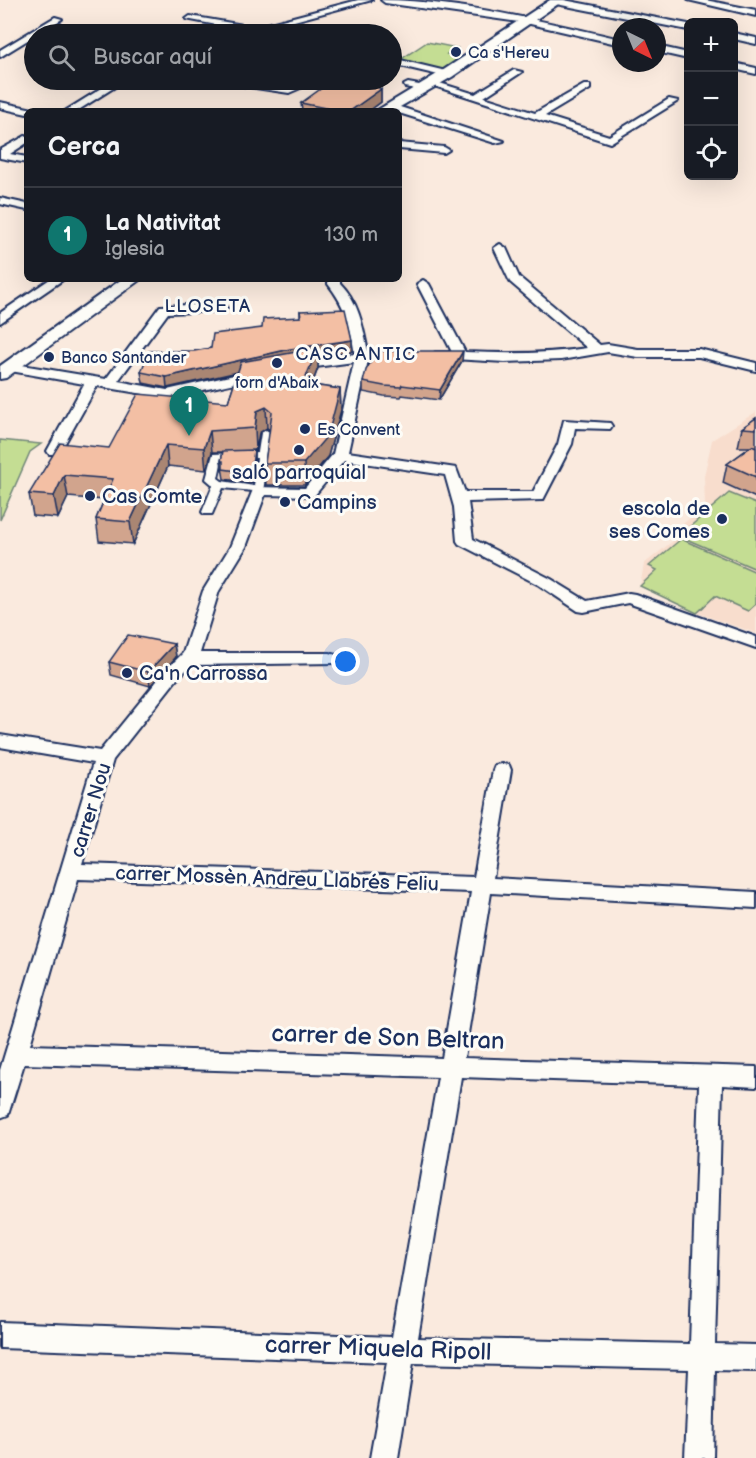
<!DOCTYPE html>
<html lang="es">
<meta charset="utf-8">
<style>
:root{--surface:#171b24;--page:#242831;--text:#f1f3f6;--muted:#9ea1a6;--line:#363941;--accent:#0f766e}
body{margin:0;font-family:"Balsamiq Sans",sans-serif;background:var(--page);color:var(--text)}
.controls{position:absolute;right:18px;top:18px;display:grid;overflow:hidden;border-radius:9px;box-shadow:0 6px 24px #0002}
.controls button{width:54px;height:54px;display:grid;place-items:center;padding:0;border:0;border-bottom:2px solid var(--line);background:var(--surface);color:var(--text);font:30px sans-serif}
.compass{position:absolute;left:612px;top:18px;width:54px;height:54px;border-radius:50%;background:var(--surface);box-shadow:0 6px 24px #0002;rotate:137deg}
.you{position:absolute;left:346px;top:662px;width:21px;height:21px;margin:-15px;border:4px solid #fff;border-radius:50%;background:#1a73e8;box-shadow:0 0 0 9px #1a73e833}
.badge{display:grid;place-items:center;width:39px;height:39px;border-radius:50%;background:var(--accent);color:#fff;font-size:20px;font-weight:700}
.pin{position:absolute;translate:-50% -50px;filter:drop-shadow(0 2px 3px #0008)}
.pin::after{content:'';position:absolute;top:32px;width:21px;height:18px;background:inherit;clip-path:polygon(0 0,100% 0,50% 100%)}
.list{margin:0;padding:0;list-style:none}
h2{display:flex;justify-content:space-between;align-items:center;height:78px;margin:0;padding:0 24px;font-size:26px}
h2 small{font-size:20px;font-weight:400;color:var(--muted)}
.list li{display:grid;grid-template-columns:39px 1fr auto;gap:18px;align-items:center;box-sizing:border-box;height:96px;padding:0 24px;border-top:2px solid var(--line)}
.list b{display:block;font-size:22px;white-space:nowrap}
.list p{margin:0;font-size:20px;white-space:nowrap;color:var(--muted)}
.list em{font-size:20px;font-style:normal;color:var(--muted)}
.icon{flex:none;width:33px;height:33px;fill:none;stroke:currentColor;stroke-width:2;stroke-linecap:round;stroke-linejoin:round}
.map{position:relative;flex:none;width:756px;height:1458px;overflow:hidden}
.search{position:absolute;background:var(--surface);box-shadow:0 6px 24px #0002;left:24px;top:24px;width:378px;height:66px;display:flex;align-items:center;gap:15px;box-sizing:border-box;padding:0 21px;border-radius:33px;color:var(--muted);font-size:22px}
.panel{position:absolute;background:var(--surface);box-shadow:0 6px 24px #0002;left:24px;top:108px;width:378px;height:174px;border-radius:9px}
.map>svg:first-child{display:block}
.built{fill:#f8ddcd}
.green{fill:#c4dd93;stroke:#708678;stroke-width:1.5}
.lines{fill:none;stroke-linecap:round;stroke-linejoin:round}
.pedestrian-casing{stroke:#1b2f5e;stroke-width:4}
.minor-casing{stroke:#1b2f5e;stroke-width:4}
.tertiary-casing{stroke:#1b2f5e;stroke-width:4}
.pedestrian{fill:#fdfcf7;fill-rule:evenodd}
.minor{fill:#fdfcf7;fill-rule:evenodd}
.tertiary{fill:#fdfcf7;fill-rule:evenodd}
.wall{fill:#d1a48d;stroke:#1b2f5e;stroke-width:1.5}
.shaded-wall{fill:#aa8673;stroke:#1b2f5e;stroke-width:1.5}
.building{fill:#f3bfa4;stroke:#1b2f5e;stroke-width:1.5}
.poi-dot{fill:#1b2f5e;stroke:#fdfcf7;stroke-width:2}
.labels{text-anchor:middle;stroke-width:6;stroke-linejoin:round;paint-order:stroke}
.far-poi-label{font-size:16px;fill:#1b2f5e;stroke:#fdfcf7;text-anchor:start}
.far-quarter-label{font-size:18px;letter-spacing:1.5px;fill:#1b2f5e;stroke:#fdfcf7}
.far-neighbourhood-label{font-size:18px;letter-spacing:1.5px;fill:#1b2f5e;stroke:#fdfcf7}
.poi-label{font-size:20px;fill:#1b2f5e;stroke:#fdfcf7;text-anchor:start}
.street-label{font-size:20px;fill:#1b2f5e;stroke:#fdfcf7}
.near-street-label{font-size:24px;fill:#1b2f5e;stroke:#fdfcf7}
</style>
<div class="map">
<svg width="756" height="1458" viewBox="0 0 756 1458">
<rect width="100%" height="100%" fill="#faeade"/>
<filter id="ink" filterUnits="userSpaceOnUse"><feTurbulence type="fractalNoise" baseFrequency=".0167" numOctaves="2"/><feDisplacementMap in="SourceGraphic" scale="12" xChannelSelector="R" yChannelSelector="G"/><feConvolveMatrix kernelMatrix="1 2 1 2 8 2 1 2 1" color-interpolation-filters="sRGB"/></filter>
<g filter="url(#ink)">
<path class="built" d="M756,412v221l-59,-20 -57,-27 4,-22 34,-27 -5,-5 32,-26 -1,-30 8,-36z"/>
<path class="green" d="M427,42l30,6 -10,6 21,6 -21,14 -50,-12z
M0,440l41,4 -11,8 -30,68z
M729,493l27,11v65l-77,-33z
M681,539l75,33v32l-8,7 -33,-15 -18,17 -57,-27 17,-16 -8,-4z"/>
<g class="lines">
<defs>
<path id="pedestrian" d="M408,83l17,3 1,2 -4,2 -17,-3 -1,-2z
M266,430l5,3 -8,59 -40,-4 -11,26h-8l-2,-2 11,-27 -7,-6 7,-25 45,-2 3,-19zM257,458l-3,28 -32,-5 -4,-3 4,-19z"/>
<path id="minor" d="M358,0h14l-126,34h-14l10,-4 -56,-11 4,-3 65,11z
M381,0c77,0 164,22 240,39v6l-95,-22 -141,-20z
M552,0h12l124,24v6l-132,-26z
M688,0h17l51,10v6z
M55,17l7,2 -62,38v-7z
M734,33l22,5v6l-22,-5z
M657,46l31,7v6l-31,-7z
M392,58l58,14 2,2 -5,3 -55,-13z
M734,63l22,5v6l-22,-5z
M514,70l8,2 -38,25 51,16 49,-28h6v4l-45,27 64,20 60,-37 9,2 -68,42 -185,-60 5,-3 45,14z
M115,80h11l-49,31h-12z
M218,80c23,-2 45,7 68,7 12,0 21,-8 33,-7l-30,13 -66,-10z
M0,102l33,7 1,2h-7v3l-27,-6z
M386,105h8l110,36 -9,2 -96,-30v-2l-13,-2z
M27,135v8l-17,11 17,3v6l-27,-5v-8z
M399,143l45,4 5,3 -5,3 -45,-4z
M0,198l27,6v6l-27,-6z
M500,244l6,4 13,29 81,68 8,-1 30,5h61l57,14v8l-57,-14h-61l-30,-5 -47,8 -56,2 -70,-4 -2,-3 2,-3h17l-35,-68 6,-4 6,4 36,68c41,2 82,2 122,-4l-77,-66 -16,-34z
M50,279h14l-64,44v-10z
M328,279h12v4c19,19 23,44 28,69h10l2,3 -2,3 -10,2 -20,92 108,16 9,24h68l25,-48 6,-24 46,3 2,3 -2,3 -35,-1 -3,16 -29,56 -75,2 5,37 78,40 36,22 42,-8 6,1 121,43v11l-128,-45 -44,9 -6,-1 -39,-26 -80,-41 -2,-3 -3,-34 -9,-32 -101,-15 -30,36 -49,-1 -19,52 -27,44 -19,62h130l6,2 3,4 -3,4 -145,2 -14,14 -64,81 -31,104 392,13 19,-107 2,-5 7,-1 7,1 2,5 -18,108 263,14v16l-265,-15 -27,165 292,9v20l-34,-2 -7,259 41,1v26l-41,-1 -2,88h-28l4,-89 -276,-6 -15,95h-28l17,-96 -387,-14v-26l392,15 46,-260 -414,-13 -16,51 -8,3v-48l93,-307 -93,-16v-12l100,16 65,-80 18,-18 20,-62 27,-44 24,-60 51,1 28,-34 21,-92 -61,8 -7,-4 7,-4 62,-8c-5,-29 -9,-47 -27,-70zM78,879l393,13 -29,166 -412,-13zM461,1077l238,8 -9,259 -272,-6z
M221,304l4,1 2,3 -2,3 -57,2 -50,68 49,9 94,-21 7,4 -2,3 -99,22 -70,-12 -38,68h-10l-2,-3 37,-67 -79,-14 -2,-3 2,-3 5,-1 96,16 54,-73z"/>
<path id="tertiary" d="M550,0h14l-112,77 -59,34h-17l66,-40z
M122,279h19l-135,99 -6,1v-13z"/>
</defs>
<use href="#pedestrian" class="pedestrian-casing"/>
<use href="#minor" class="minor-casing"/>
<use href="#tertiary" class="tertiary-casing"/>
<use href="#pedestrian" class="pedestrian"/>
<use href="#minor" class="minor"/>
<use href="#tertiary" class="tertiary"/>
</g>
<path class="wall" d="M381,89v13l-12,9h-67l-1,-8z
M300,311l52,40 -34,5v12l-6,17 28,4 1,21 -13,46 -23,29h-39l-1,-22 5,-33 -3,-2 -8,5 -3,17h-3h1v10l-2,23 -28,-4 -3,-18 2,-9h-11l-6,18 -38,-4 -35,78 -34,-3 -3,-22 8,-19 -36,-3 -10,21 -25,-2 -4,-22 80,-46 119,-46 10,-30 -71,16 -24,-5 -2,-11 53,-21 17,-3 51,-20 38,-11z
M462,361l-23,39 -37,-5 -1,2 -17,-1 -21,-4v-10z
M756,418v80l-33,-15 4,-19 23,-17h-12l4,-19z
M174,644l2,13 -26,29 -39,-11 -2,-13z"/>
<path class="shaded-wall" d="M381,89v13l-12,9h-19z
M352,340v11l-34,5v12l-14,37 -13,-45 -124,28 -1,-11 124,-28z
M463,351l-1,10 -23,39 1,-10z
M340,389l1,21 -13,46 -23,29 -1,-22z
M266,407l1,21 -8,5 -3,17 -1,-22 2,-17z
M210,431l2,21 -6,18 -2,-22z
M166,445l2,21 -35,78 -3,-22z
M254,450v10l-2,23 -1,-10z
M64,475l4,22 -10,21 -4,-22z
M174,644l2,13 -26,29 -2,-14z"/>
<path class="building" d="M355,80h10l16,9 -31,22h-10l-39,-8 21,-15z
M345,309l7,31 -62,9 -124,28 -25,-5 8,-21h45l17,-3 2,-14 49,-6 1,-9 38,-2 -1,-6z
M318,348l-15,36 37,5 -12,46 -24,28h-39l7,-51 -6,-5 -9,4 -2,17 -45,3 -6,17 -38,-3 -36,77 -34,-3 17,-40 -49,-4 -10,21 -25,-2 31,-51 49,5 29,-54 90,8 13,-40z
M377,351h86l-23,39 -38,-5 -1,2 -17,-1 -21,-4 3,-12z
M756,418v11l-14,-1z
M752,446l4,2v29l-29,-13z
M254,450l-3,23 -28,-4v-8h-2l2,-10z
M128,635l46,9 -26,28 -39,-10z"/>
</g>
<g class="poi-dot">
<circle cx="456" cy="52" r="6"/>
<circle cx="49" cy="357" r="6"/>
<circle cx="277" cy="363" r="6"/>
<circle cx="305" cy="429" r="6"/>
<circle cx="299" cy="450" r="6"/>
<circle cx="90" cy="496" r="6"/>
<circle cx="285" cy="502" r="6"/>
<circle cx="722" cy="519" r="6"/>
<circle cx="127" cy="673" r="6"/>
</g>
<g class="labels">
<g class="far-poi-label">
<text x="468" y="58">Ca s'Hereu</text>
<text x="61" y="363">Banco Santander</text>
<text x="277" y="388" text-anchor="middle">forn d'Abaix</text>
<text x="317" y="435">Es Convent</text>
</g>
<g class="far-quarter-label">
<text x="208" y="312">LLOSETA</text>
</g>
<g class="far-neighbourhood-label">
<text x="356" y="360">CASC ANTIC</text>
</g>
<g class="poi-label">
<text x="299" y="479" text-anchor="middle">saló parroquial</text>
<text x="102" y="503">Cas Comte</text>
<text x="297" y="509">Campins</text>
<text x="710" y="515" text-anchor="end">escola de<tspan x="710" dy="23">ses Comes</tspan></text>
<text x="139" y="680">Ca'n Carrossa</text>
</g>
<g class="street-label">
<text transform="translate(90 810) rotate(-73)" y="7">carrer Nou</text>
<text transform="translate(277 878) rotate(2)" y="7">carrer Mossèn Andreu Llabrés Feliu</text>
</g>
<g class="near-street-label">
<text transform="translate(388 1037) rotate(2)" y="8">carrer de Son Beltran</text>
<text transform="translate(378 1348) rotate(2)" y="8">carrer Miquela Ripoll</text>
</g>
</g>
</svg>
<div class="controls">
<button>+</button>
<button>−</button>
<button><svg class="icon" aria-label="locate" viewBox="0 0 24 24"><circle cx="12" cy="12" r="6"/><path d="M12 2v4M12 18v4M2 12h4M18 12h4"/></svg></button>
</div>
<svg class="compass" viewBox="-18 -18 36 36"><path d="M0-13l5 13h-10z" fill="#e53935"/><path d="M0 13l5-13h-10z" fill="#9ea1a6"/></svg>
<div class="you"></div>
<div class="pin badge" style="left:189px;top:436px">1</div>
<div class="search"><svg class="icon" aria-label="search" viewBox="0 0 24 24"><circle cx="10" cy="10" r="6"/><path d="M15 15l6 6"/></svg>Buscar aquí</div>
<section class="panel">
<h2>Cerca<small></small></h2>
<ul class="list">
<li><span class="badge">1</span><div><b>La Nativitat</b><p>Iglesia</p></div><em>130 m</em></li>
</ul>
</section>
</div>
